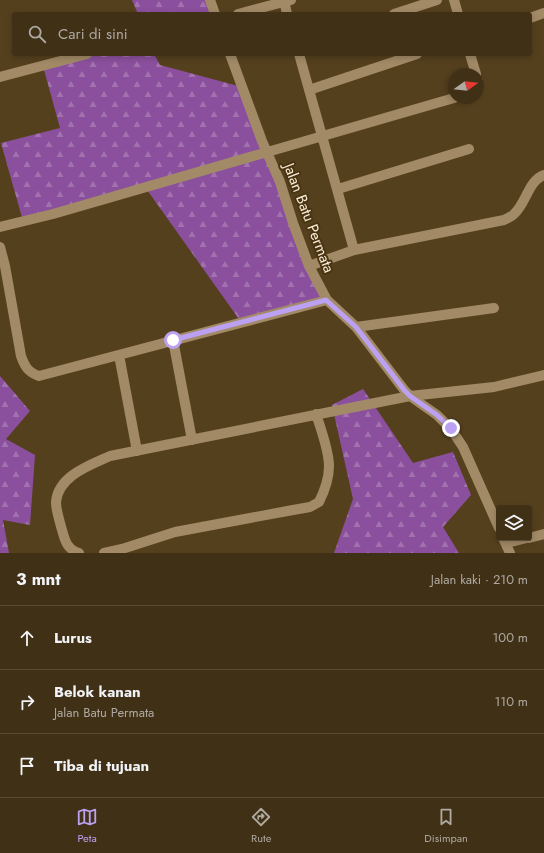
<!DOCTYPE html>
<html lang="id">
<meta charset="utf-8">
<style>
:root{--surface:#403016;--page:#47381f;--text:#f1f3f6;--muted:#aea9a1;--line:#594b35;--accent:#bca0f2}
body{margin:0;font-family:Jost,sans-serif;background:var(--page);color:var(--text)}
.controls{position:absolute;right:12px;bottom:12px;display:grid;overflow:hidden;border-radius:4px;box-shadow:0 2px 6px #0003}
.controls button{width:36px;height:36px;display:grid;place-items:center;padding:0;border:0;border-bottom:1px solid var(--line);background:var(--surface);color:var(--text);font:20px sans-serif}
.compass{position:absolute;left:448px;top:68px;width:36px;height:36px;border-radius:50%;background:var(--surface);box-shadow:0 2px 6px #0003;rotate:75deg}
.stop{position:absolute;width:12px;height:12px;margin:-9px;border:3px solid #bca0f2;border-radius:50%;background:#fff}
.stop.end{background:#bca0f2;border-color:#fff;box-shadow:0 1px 4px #0008}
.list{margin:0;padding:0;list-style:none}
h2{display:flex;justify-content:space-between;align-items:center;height:52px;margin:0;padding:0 16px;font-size:17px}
h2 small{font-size:13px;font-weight:400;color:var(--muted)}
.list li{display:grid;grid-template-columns:26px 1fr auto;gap:12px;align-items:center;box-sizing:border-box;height:64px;padding:0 16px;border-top:1px solid var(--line)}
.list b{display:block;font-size:15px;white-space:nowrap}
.list p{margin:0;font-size:13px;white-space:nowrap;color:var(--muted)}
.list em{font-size:13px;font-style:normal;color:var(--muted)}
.icon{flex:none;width:22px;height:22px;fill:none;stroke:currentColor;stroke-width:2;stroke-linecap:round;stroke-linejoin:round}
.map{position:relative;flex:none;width:544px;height:553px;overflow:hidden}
.search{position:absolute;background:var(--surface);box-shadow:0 2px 6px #0003;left:12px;right:12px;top:12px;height:44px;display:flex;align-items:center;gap:10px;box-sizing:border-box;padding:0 14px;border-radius:4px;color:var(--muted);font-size:15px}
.sheet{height:244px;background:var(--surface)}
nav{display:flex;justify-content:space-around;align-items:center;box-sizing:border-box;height:56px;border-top:1px solid var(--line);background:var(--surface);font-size:11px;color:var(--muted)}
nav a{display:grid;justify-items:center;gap:2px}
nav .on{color:var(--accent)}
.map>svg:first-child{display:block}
.forest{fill:url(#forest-firs)}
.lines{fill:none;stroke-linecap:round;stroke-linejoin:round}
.minor{stroke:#a28a66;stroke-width:10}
.route{stroke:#bca0f2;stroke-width:5}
.labels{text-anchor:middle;stroke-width:4;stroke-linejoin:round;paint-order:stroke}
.street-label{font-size:15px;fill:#f8ebd8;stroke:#4a3512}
</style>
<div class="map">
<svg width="544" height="553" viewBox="0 0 544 553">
<defs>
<pattern id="forest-firs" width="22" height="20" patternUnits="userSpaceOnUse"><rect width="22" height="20" fill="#8b509d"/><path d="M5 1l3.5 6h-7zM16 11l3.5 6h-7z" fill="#a272ae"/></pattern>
</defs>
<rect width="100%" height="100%" fill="#55401e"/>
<path class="forest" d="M132,0h78l5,14h-77z
M87,54h67l6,11 82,22 85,213 -86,22 -96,-135 -122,34 -22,-78 59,-15 -17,-62z
M0,376l30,35 -24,28 29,16 -5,70 -27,-5 6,33h-9z
M363,389l50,74 40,-11 18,43 -28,32 16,26h-125l19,-54 -21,-94z"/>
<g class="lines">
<path class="minor" d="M210,0l5,14
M284,0l3,14
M454,0l4,14
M238,14l53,-14
M394,14l43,-14
M530,18l14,-5
M230,54l32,87 18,41 13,41 16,43 18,34 29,27 49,64 5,5 27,19 14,14 12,18 36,81
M299,54l55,196
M470,54l6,20
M0,77l87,-23
M478,81v3
M309,90l108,-36
M338,189l131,-40
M0,227l53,-13 401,-116
M0,247l5,19 16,90c4,11 7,16 18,20l288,-76
M309,266l45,-16 150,-30c4,-2 9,-4 11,-7 11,-10 14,-33 29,-38
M356,327l138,-19
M173,340l19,100
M119,355l18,96
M503,538l7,15
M529,538l15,-4
M506,543l21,-5
M79,553c-12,-4 -14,-12 -17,-23 -2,-8 -6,-19 -6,-28 2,-26 34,-37 54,-46l300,-60 84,-9 50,-12
M104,553l18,-4 53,-17 118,-22 17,-3 9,-5c5,-10 10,-25 10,-36 0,-15 -8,-37 -13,-52"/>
</g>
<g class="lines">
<path class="route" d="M173,340l153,-40 30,27 49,64 5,5 27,19 14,13"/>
</g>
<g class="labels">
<g class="street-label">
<text transform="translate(309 218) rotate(69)" y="5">Jalan Batu Permata</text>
</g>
</g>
</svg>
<div class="controls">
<button><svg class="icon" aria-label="layers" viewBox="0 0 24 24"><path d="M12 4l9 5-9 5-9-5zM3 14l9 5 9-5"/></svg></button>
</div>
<svg class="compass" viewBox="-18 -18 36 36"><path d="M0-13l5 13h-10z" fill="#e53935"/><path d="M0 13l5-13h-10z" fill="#aea9a1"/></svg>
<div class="stop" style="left:173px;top:340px"></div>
<div class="stop end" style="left:451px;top:428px"></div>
<div class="search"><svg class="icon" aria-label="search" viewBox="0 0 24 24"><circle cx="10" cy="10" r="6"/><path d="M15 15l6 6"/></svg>Cari di sini</div>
</div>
<section class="sheet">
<h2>3 mnt<small>Jalan kaki · 210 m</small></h2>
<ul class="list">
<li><svg class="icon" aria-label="ahead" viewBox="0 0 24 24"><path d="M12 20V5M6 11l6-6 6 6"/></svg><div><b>Lurus</b></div><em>100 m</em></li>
<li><svg class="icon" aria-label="right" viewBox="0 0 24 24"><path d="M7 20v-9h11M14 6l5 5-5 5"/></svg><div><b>Belok kanan</b><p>Jalan Batu Permata</p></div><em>110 m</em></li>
<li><svg class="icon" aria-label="arrive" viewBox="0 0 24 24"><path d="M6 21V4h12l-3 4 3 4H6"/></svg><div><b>Tiba di tujuan</b></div></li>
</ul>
</section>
<nav>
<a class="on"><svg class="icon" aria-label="map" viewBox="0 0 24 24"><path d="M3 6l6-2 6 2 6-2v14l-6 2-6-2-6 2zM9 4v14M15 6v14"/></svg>Peta</a>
<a><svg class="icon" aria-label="directions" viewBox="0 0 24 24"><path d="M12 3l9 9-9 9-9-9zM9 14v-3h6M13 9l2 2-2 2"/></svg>Rute</a>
<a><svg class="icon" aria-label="saved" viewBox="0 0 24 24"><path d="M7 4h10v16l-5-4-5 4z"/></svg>Disimpan</a>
</nav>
